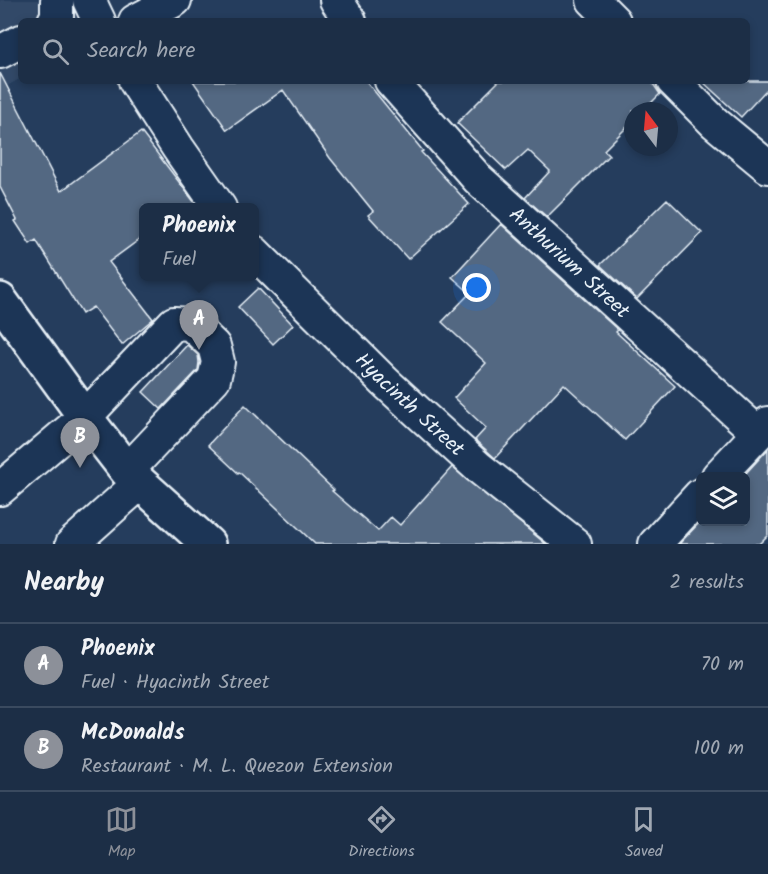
<!DOCTYPE html>
<meta charset="utf-8">
<style>
:root{--surface:#1c2e46;--page:#25364d;--text:#f1f3f6;--muted:#a0a8b3;--line:#3a4a5f;--accent:#8c9099}
body{margin:0;font-family:Kalam,sans-serif;background:var(--page);color:var(--text)}
.controls{position:absolute;right:18px;bottom:18px;display:grid;overflow:hidden;border-radius:9px;box-shadow:0 3px 9px #0003}
.controls button{width:54px;height:54px;display:grid;place-items:center;padding:0;border:0;border-bottom:2px solid var(--line);background:var(--surface);color:var(--text);font:30px sans-serif}
.compass{position:absolute;left:624px;top:102px;width:54px;height:54px;border-radius:50%;background:var(--surface);box-shadow:0 3px 9px #0003;rotate:344deg}
.you{position:absolute;left:477px;top:288px;width:21px;height:21px;margin:-15px;border:4px solid #fff;border-radius:50%;background:#1a73e8;box-shadow:0 0 0 9px #1a73e833}
.badge{display:grid;place-items:center;width:39px;height:39px;border-radius:50%;background:var(--accent);color:#fff;font-size:20px;font-weight:700}
.pin{position:absolute;translate:-50% -50px;filter:drop-shadow(0 2px 3px #0008)}
.pin::after{content:'';position:absolute;top:32px;width:21px;height:18px;background:inherit;clip-path:polygon(0 0,100% 0,50% 100%)}
.popup{position:absolute;left:139px;top:203px;width:120px;height:78px;box-sizing:border-box;display:grid;place-content:center;border-radius:9px;background:var(--surface);filter:drop-shadow(0 2px 4px #0005);font-size:20px;white-space:nowrap;color:var(--muted)}
.popup b{font-size:22px;color:var(--text)}
.popup::after{content:'';position:absolute;left:50%;top:100%;margin-left:-12px;border:12px solid transparent;border-top-color:var(--surface)}
.list{margin:0;padding:0;list-style:none}
h2{display:flex;justify-content:space-between;align-items:center;height:78px;margin:0;padding:0 24px;font-size:26px}
h2 small{font-size:20px;font-weight:400;color:var(--muted)}
.list li{display:grid;grid-template-columns:39px 1fr auto;gap:18px;align-items:center;box-sizing:border-box;height:84px;padding:0 24px;border-top:2px solid var(--line)}
.list b{display:block;font-size:22px;white-space:nowrap}
.list p{margin:0;font-size:20px;white-space:nowrap;color:var(--muted)}
.list em{font-size:20px;font-style:normal;color:var(--muted)}
.icon{flex:none;width:33px;height:33px;fill:none;stroke:currentColor;stroke-width:2;stroke-linecap:round;stroke-linejoin:round}
.map{position:relative;flex:none;width:768px;height:544px;overflow:hidden}
.search{position:absolute;background:var(--surface);box-shadow:0 3px 9px #0003;left:18px;right:18px;top:18px;height:66px;display:flex;align-items:center;gap:15px;box-sizing:border-box;padding:0 21px;border-radius:9px;color:var(--muted);font-size:22px}
.sheet{height:246px;background:var(--surface)}
nav{display:flex;justify-content:space-around;align-items:center;box-sizing:border-box;height:84px;border-top:2px solid var(--line);background:var(--surface);font-size:16px;color:var(--muted)}
nav a{display:grid;justify-items:center;gap:3px}
nav .on{color:var(--accent)}
.map>svg:first-child{display:block}
.built{fill:#334a68}
.building{fill:#536782;stroke:#e8f1f8;stroke-width:1.5}
.lines{fill:none;stroke-linecap:round;stroke-linejoin:round}
.minor-casing{stroke:#e8f1f8;stroke-width:36}
.major-casing{stroke:#e8f1f8;stroke-width:38}
.minor{stroke:#1d3557;stroke-width:32}
.major{stroke:#1d3557;stroke-width:33}
.labels{text-anchor:middle;stroke-width:5;stroke-linejoin:round;paint-order:stroke}
.street-label{font-size:21px;fill:#e8f1f8;stroke:#1d3557}
</style>
<div class="map">
<svg width="768" height="544" viewBox="0 0 768 544">
<rect width="100%" height="100%" fill="#253d5d"/>
<filter id="ink" filterUnits="userSpaceOnUse"><feTurbulence type="fractalNoise" baseFrequency=".0167" numOctaves="2"/><feDisplacementMap in="SourceGraphic" scale="12" xChannelSelector="R" yChannelSelector="G"/><feConvolveMatrix kernelMatrix="1 2 1 2 8 2 1 2 1" color-interpolation-filters="sRGB"/></filter>
<g filter="url(#ink)">
<path class="built" d="M0,0h74l10,21h-63v57l-21,12z"/>
<path class="building" d="M0,73l61,118 80,-59 57,75h-54v29l-35,26 44,57 -31,26 -29,-38 -11,7 -46,-74 -6,4 -15,-23 2,-1 -17,-33z
M193,81h173l57,70 -2,1 48,52 -61,55 -40,-44 5,-4 -43,-53 -47,-68 -56,40z
M499,81h152l9,13 -17,17h-10v10l-29,29 5,5 -62,62 -22,-19 25,-27 -22,-21 -22,20 -49,-47z
M702,81h66v7l-27,29z
M667,199l35,34 -65,66 -37,-34z
M501,224l117,106 -2,2 59,54 -50,54 -61,-56 -69,74 -20,-18 11,-12 -32,-30 32,-35 -44,-41 28,-29 -18,-16z
M258,288l35,37 -20,19 -35,-37z
M187,345l11,10 1,7 -1,8 -37,39 -18,-17z
M245,405l89,85 -2,1 46,40 13,-14 9,8 52,-58 94,77h-231l-76,-72 -1,1 -30,-28z
M768,449v86l-9,9h-80l21,-22h46v-49z"/>
<g class="lines">
<defs>
<g id="minor">
<path d="M89,0l10,21"/>
<path d="M336,0l14,21"/>
<path d="M593,0l21,21"/>
<path d="M54,21l3,-4v-17"/>
<path d="M135,21l40,-21"/>
<path d="M0,52l21,-11"/>
<path d="M135,81l43,67 42,60"/>
<path id="s1" d="M391,81l87,98 280,254"/>
<path d="M673,81l42,42 53,44"/>
<path id="s2" d="M254,252l131,130 93,85 97,77"/>
<path d="M718,476l50,-53"/>
<path d="M0,489l85,-72 89,-94 17,1 23,22 4,16 -4,17 -87,92"/>
<path d="M72,544l68,-61"/>
<path d="M655,544l45,-49"/>
</g>
<path id="major" d="M0,300l85,117 42,54 81,73"/>
</defs>
<use href="#minor" class="minor-casing"/>
<use href="#major" class="major-casing"/>
<use href="#minor" class="minor"/>
<use href="#major" class="major"/>
</g>
</g>
<g class="labels">
<g class="street-label">
<text dy="7" stroke="none"><textPath href="#s1" startOffset="255">Anthurium Street</textPath></text>
<text dy="7" stroke="none"><textPath href="#s2" startOffset="218">Hyacinth Street</textPath></text>
</g>
</g>
</svg>
<div class="controls">
<button><svg class="icon" aria-label="layers" viewBox="0 0 24 24"><path d="M12 4l9 5-9 5-9-5zM3 14l9 5 9-5"/></svg></button>
</div>
<svg class="compass" viewBox="-18 -18 36 36"><path d="M0-13l5 13h-10z" fill="#e53935"/><path d="M0 13l5-13h-10z" fill="#a0a8b3"/></svg>
<div class="you"></div>
<div class="pin badge" style="left:199px;top:350px">A</div>
<div class="popup"><b>Phoenix</b>Fuel</div>
<div class="pin badge" style="left:80px;top:468px">B</div>
<div class="search"><svg class="icon" aria-label="search" viewBox="0 0 24 24"><circle cx="10" cy="10" r="6"/><path d="M15 15l6 6"/></svg>Search here</div>
</div>
<section class="sheet">
<h2>Nearby<small>2 results</small></h2>
<ul class="list">
<li><span class="badge">A</span><div><b>Phoenix</b><p>Fuel · Hyacinth Street</p></div><em>70 m</em></li>
<li><span class="badge">B</span><div><b>McDonalds</b><p>Restaurant · M. L. Quezon Extension</p></div><em>100 m</em></li>
</ul>
</section>
<nav>
<a class="on"><svg class="icon" aria-label="map" viewBox="0 0 24 24"><path d="M3 6l6-2 6 2 6-2v14l-6 2-6-2-6 2zM9 4v14M15 6v14"/></svg>Map</a>
<a><svg class="icon" aria-label="directions" viewBox="0 0 24 24"><path d="M12 3l9 9-9 9-9-9zM9 14v-3h6M13 9l2 2-2 2"/></svg>Directions</a>
<a><svg class="icon" aria-label="saved" viewBox="0 0 24 24"><path d="M7 4h10v16l-5-4-5 4z"/></svg>Saved</a>
</nav>
